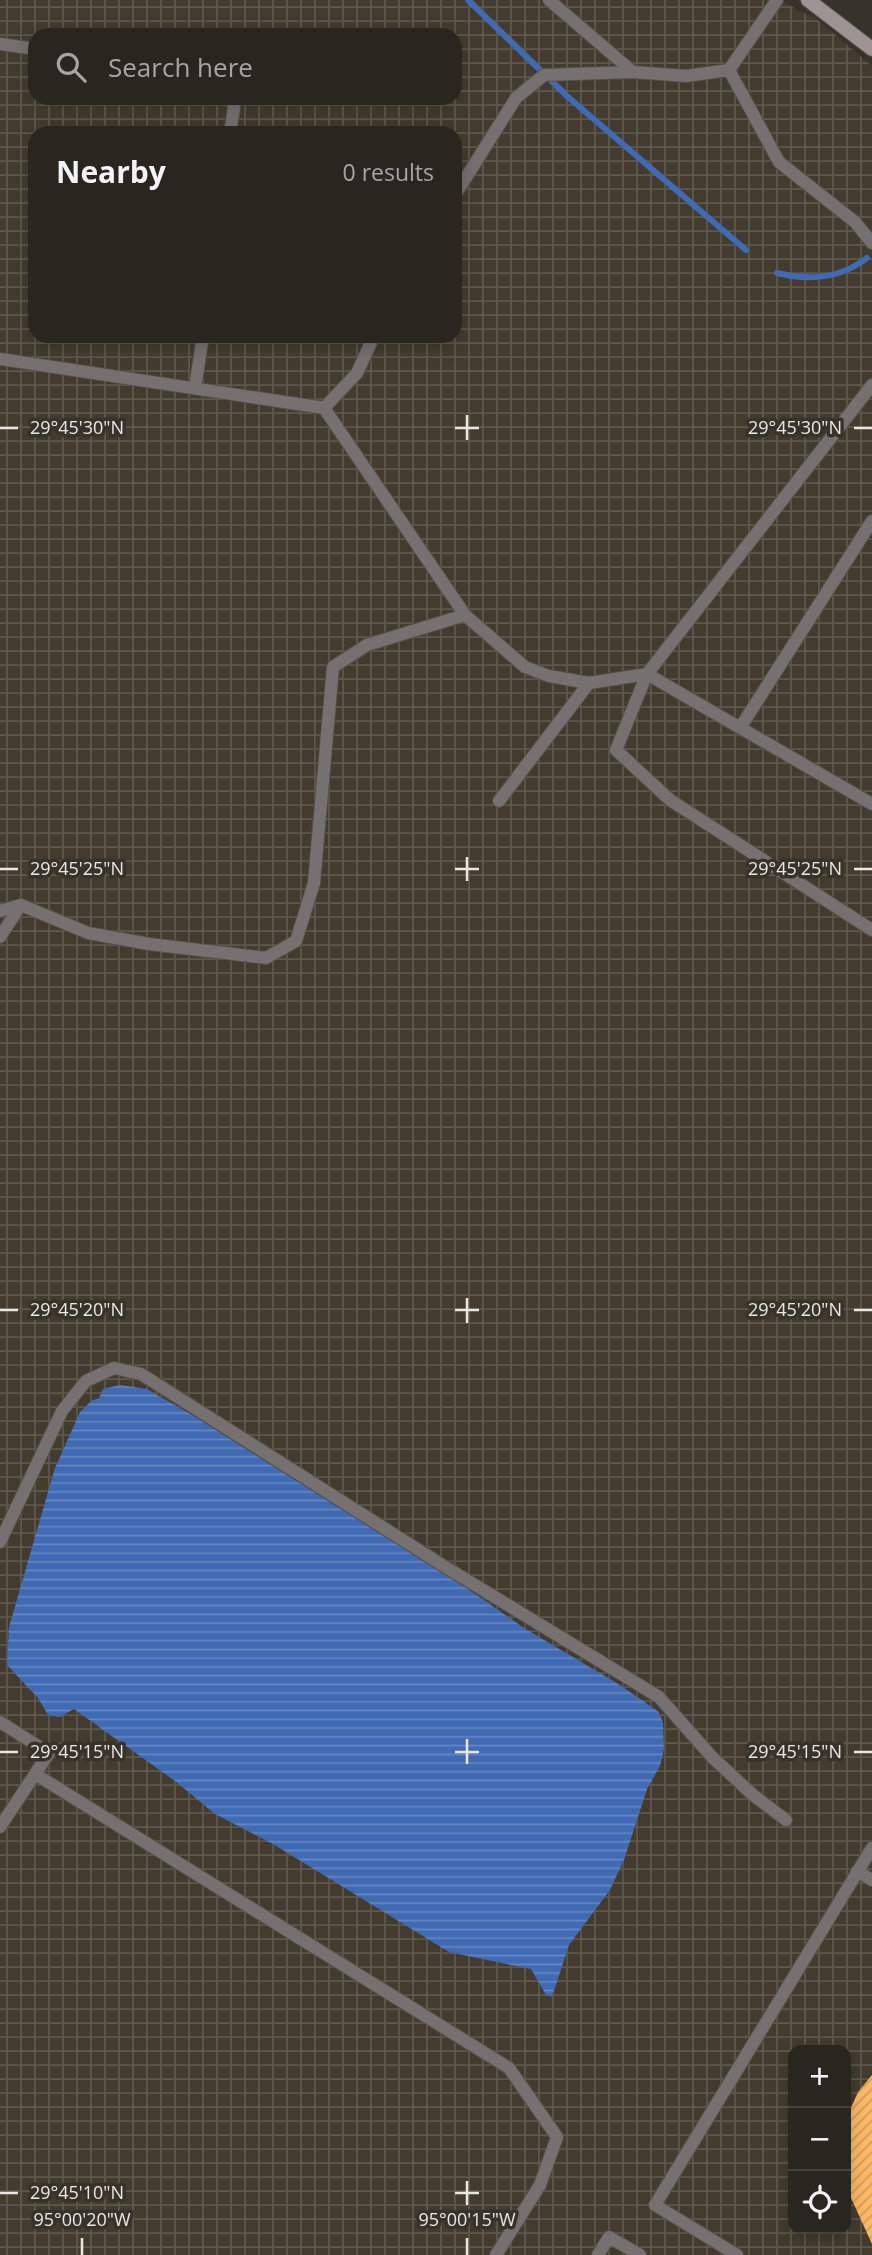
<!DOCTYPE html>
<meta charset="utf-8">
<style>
:root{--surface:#292620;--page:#312e29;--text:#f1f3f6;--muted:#a5a5a5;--line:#45433e}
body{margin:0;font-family:"Open Sans",sans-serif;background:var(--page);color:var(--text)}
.controls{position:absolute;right:21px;bottom:21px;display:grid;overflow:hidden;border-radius:14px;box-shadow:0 4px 18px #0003}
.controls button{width:63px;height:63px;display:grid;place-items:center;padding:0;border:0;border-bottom:2px solid var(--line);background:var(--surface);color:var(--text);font:35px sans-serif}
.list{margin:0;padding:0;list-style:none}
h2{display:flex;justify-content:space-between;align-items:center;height:91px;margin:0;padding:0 28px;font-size:30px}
h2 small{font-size:23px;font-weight:400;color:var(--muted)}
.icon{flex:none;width:38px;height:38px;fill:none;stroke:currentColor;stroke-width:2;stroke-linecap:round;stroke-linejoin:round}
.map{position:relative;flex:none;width:872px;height:2255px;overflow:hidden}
.search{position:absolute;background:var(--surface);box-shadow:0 4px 18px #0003;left:28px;top:28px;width:434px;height:77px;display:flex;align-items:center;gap:18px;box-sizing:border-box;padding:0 24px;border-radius:21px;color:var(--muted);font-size:26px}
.panel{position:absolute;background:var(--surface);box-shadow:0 4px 18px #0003;left:28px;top:126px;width:434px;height:217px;border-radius:21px}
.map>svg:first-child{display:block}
.industrial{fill:url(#industrial-grid);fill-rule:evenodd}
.water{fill:url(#water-rules)}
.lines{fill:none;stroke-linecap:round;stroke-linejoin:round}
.stream{stroke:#406ab4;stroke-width:6}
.building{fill:url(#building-hatch)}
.service-casing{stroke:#535048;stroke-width:14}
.secondary-casing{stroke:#535048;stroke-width:16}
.service{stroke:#767170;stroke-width:12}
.secondary{stroke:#9c9392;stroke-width:14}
.ticks{fill:none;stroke:#e9e7e2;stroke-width:2.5}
.ticks-label{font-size:18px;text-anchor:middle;fill:#e9e7e2;stroke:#37332b;stroke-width:7;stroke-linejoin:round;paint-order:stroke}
</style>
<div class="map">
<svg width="872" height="2255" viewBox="0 0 872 2255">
<defs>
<pattern id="industrial-grid" width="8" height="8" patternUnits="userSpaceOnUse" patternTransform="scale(1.75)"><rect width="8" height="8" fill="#433c2e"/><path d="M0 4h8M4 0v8" fill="none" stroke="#5e584c"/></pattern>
<pattern id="water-rules" width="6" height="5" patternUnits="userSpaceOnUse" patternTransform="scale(1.75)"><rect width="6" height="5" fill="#406ab4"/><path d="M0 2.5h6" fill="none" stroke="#6586c1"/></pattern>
<pattern id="building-hatch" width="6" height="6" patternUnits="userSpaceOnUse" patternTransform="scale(1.75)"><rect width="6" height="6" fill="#fdba66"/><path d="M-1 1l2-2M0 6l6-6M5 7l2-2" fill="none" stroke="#cf9d5e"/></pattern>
</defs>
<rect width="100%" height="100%" fill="#37332b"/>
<path class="industrial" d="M0,0h783l15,11 15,5 59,50v2189h-872zM35,35h420v63h-420zM35,133h420v203h-420zM793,2050h53v179h-53z"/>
<path class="water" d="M120,1385l27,4 47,27 274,173 56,39 96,57 39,27 4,11 1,26 -4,17 -13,23 -23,71 -14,30 -41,55 -17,52 -6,-2 -15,-26 -82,-17 -176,-108 -58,-30 -40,-33 -101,-72 -14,8 -12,-2 -10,-17 -31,-33 2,-38 46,-159 25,-56 11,-11 8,-3 4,-9z"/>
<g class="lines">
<path class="stream" d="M468,0l100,97 178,153
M777,273c33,8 63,6 90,-15"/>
</g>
<path class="building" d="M872,2075v169l-26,-57v-68l12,-27z"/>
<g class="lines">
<defs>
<path id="service" d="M549,0l84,72
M0,44l35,5
M729,70l50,92 76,60 17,21
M230,133l4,-25 -2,-10
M455,195l61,-97 28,-23 89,-3 53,4 43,-6 48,-70
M0,359l324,49 33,-35 17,-37
M872,385l-225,289 -31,76 54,50 202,130
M195,388l8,-52
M324,408l141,207
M740,728l132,-207
M499,801l90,-118
M0,911l21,-6 67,28 61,11 117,14 30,-17 18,-58 19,-216 34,-22 98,-30 60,52 24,9 40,7 58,-9 225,130
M0,937l21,-32
M0,1542l62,-131 24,-30 28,-13 27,6 306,194 212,129 53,60 41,38 33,25
M0,1722l49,31 -14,21 474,294 48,69 -17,48 -44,70
M0,1827l35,-53
M857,1871l15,9
M598,2255l11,-18 31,18
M737,2255l-82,-50 217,-357"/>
<path id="secondary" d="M808,0l64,49"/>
</defs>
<use href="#service" class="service-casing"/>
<use href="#secondary" class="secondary-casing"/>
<use href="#service" class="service"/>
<use href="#secondary" class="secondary"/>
</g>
<path class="ticks" d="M467,415v25M0,428h18M455,428h24M854,428h18M467,857v24M0,869h18M455,869h24M854,869h18M467,1298v25M0,1310h18M455,1310h24M854,1310h18M467,1739v25M0,1752h18M455,1752h24M854,1752h18M467,2181v24M0,2193h18M455,2193h24M82,2238v17M467,2238v17"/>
<g class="ticks-label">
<text x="77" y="434">29°45'30"N</text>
<text x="795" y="434">29°45'30"N</text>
<text x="77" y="875">29°45'25"N</text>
<text x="795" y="875">29°45'25"N</text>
<text x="77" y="1316">29°45'20"N</text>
<text x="795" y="1316">29°45'20"N</text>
<text x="77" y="1758">29°45'15"N</text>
<text x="795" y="1758">29°45'15"N</text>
<text x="77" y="2199">29°45'10"N</text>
<text x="82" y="2226">95°00'20"W</text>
<text x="467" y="2226">95°00'15"W</text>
</g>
</svg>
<div class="controls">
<button>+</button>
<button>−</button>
<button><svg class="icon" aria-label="locate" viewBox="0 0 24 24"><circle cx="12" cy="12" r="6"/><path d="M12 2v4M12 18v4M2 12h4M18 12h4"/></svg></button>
</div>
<div class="search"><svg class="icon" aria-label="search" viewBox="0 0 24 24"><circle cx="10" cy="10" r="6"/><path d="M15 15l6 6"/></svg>Search here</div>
<section class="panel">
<h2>Nearby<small>0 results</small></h2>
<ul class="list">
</ul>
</section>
</div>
